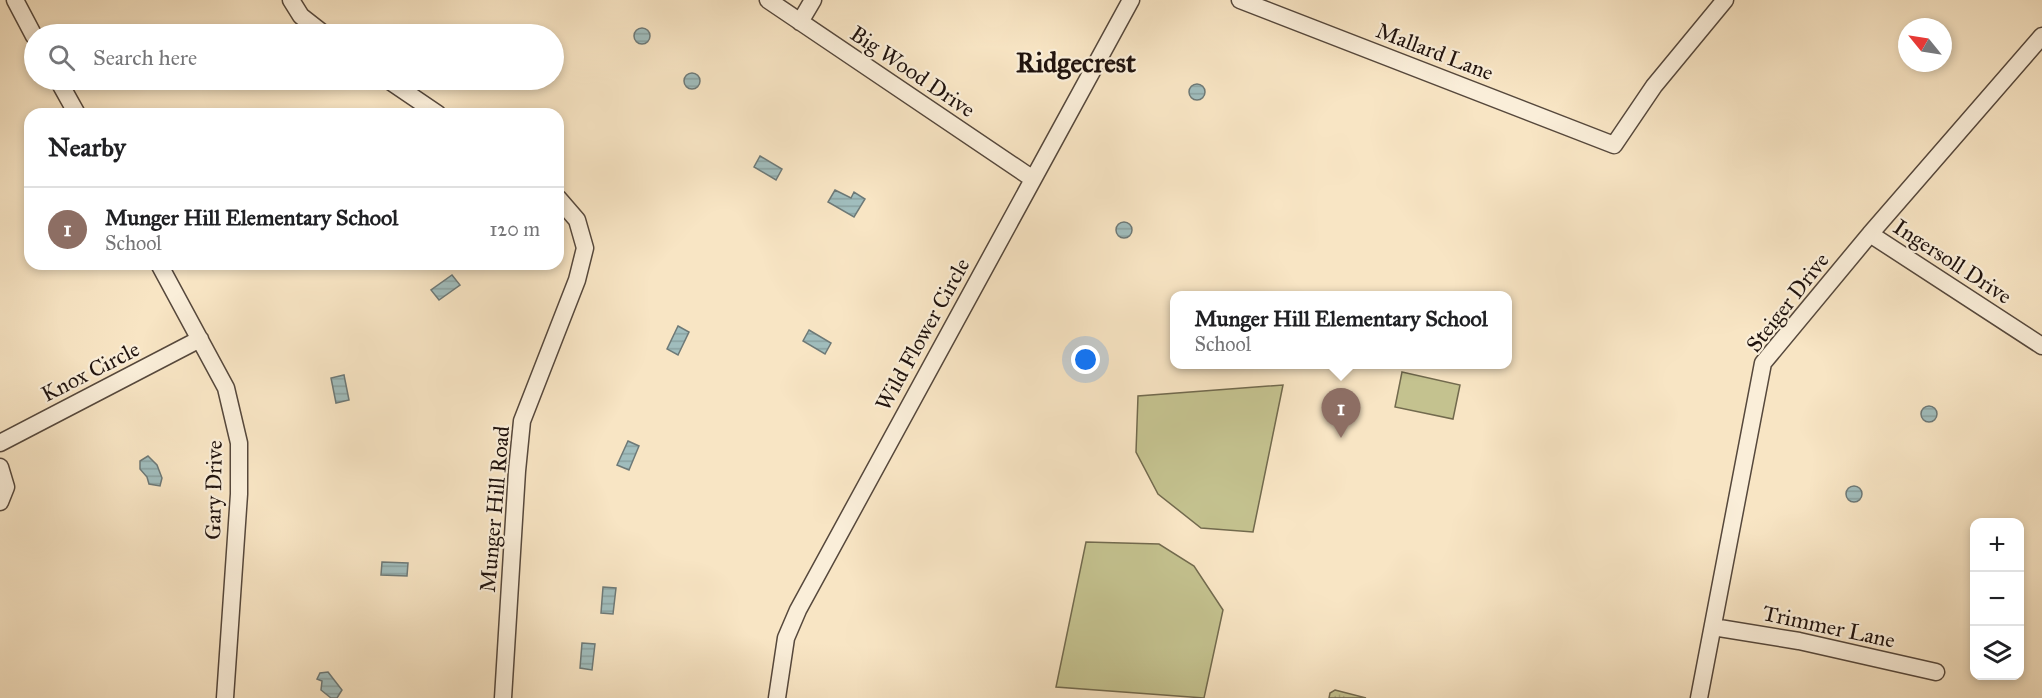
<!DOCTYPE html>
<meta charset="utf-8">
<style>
:root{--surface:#fff;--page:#f2f2f2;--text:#202124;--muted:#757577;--line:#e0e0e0;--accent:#8f2418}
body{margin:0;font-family:"IM FELL Great Primer",serif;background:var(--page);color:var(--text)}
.controls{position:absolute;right:18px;bottom:18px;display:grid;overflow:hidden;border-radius:12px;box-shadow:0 3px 9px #0003}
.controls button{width:54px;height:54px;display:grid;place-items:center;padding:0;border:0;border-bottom:2px solid var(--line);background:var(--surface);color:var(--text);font:30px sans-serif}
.compass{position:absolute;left:1898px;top:18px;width:54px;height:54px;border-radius:50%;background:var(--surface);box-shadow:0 3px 9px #0003;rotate:300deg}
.you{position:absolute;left:1086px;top:360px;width:21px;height:21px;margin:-15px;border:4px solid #fff;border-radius:50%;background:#1a73e8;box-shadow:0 0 0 9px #1a73e833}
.badge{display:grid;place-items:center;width:39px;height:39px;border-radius:50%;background:var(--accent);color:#fff;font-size:20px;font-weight:700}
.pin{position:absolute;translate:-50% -50px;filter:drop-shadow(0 2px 3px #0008)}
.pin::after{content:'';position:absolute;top:32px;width:21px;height:18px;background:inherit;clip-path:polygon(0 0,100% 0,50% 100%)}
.popup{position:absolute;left:1170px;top:291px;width:342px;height:78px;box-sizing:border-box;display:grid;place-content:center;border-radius:12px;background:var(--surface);filter:drop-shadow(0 2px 4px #0005);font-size:20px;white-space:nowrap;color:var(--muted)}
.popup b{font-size:22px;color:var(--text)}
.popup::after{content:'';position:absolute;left:50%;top:100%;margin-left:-12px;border:12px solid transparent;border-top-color:var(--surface)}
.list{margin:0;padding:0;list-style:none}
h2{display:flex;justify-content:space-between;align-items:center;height:78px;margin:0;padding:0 24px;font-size:26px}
h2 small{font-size:20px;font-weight:400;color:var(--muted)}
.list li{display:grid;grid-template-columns:39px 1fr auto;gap:18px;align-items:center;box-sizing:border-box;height:84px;padding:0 24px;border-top:2px solid var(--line)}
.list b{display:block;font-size:22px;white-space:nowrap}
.list p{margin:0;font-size:20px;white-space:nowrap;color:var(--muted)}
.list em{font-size:20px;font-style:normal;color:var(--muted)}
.icon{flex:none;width:33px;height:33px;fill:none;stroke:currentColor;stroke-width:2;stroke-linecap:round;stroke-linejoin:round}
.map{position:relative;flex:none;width:2042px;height:698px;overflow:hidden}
.search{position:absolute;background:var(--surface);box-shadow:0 3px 9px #0003;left:24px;top:24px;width:540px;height:66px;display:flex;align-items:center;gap:15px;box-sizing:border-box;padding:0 21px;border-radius:33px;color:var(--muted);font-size:22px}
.panel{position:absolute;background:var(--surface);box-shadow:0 3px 9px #0003;left:24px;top:108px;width:540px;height:162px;border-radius:18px}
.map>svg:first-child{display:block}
.grass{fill:#c4c28f;stroke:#726a4e;stroke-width:1.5}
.park{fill:url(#park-tufts);stroke:#726a4e;stroke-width:1.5}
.water{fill:url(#water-rules);stroke:#6d7977;stroke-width:1.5}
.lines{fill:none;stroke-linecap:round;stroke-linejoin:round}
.minor-casing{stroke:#56483c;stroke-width:19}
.minor{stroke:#faeed9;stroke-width:16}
.labels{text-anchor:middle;stroke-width:4.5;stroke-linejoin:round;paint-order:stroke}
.street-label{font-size:22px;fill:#20130e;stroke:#faeed9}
.district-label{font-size:28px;font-weight:bold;fill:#20130e;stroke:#faeed9}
</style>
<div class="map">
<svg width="2042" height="698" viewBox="0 0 2042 698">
<defs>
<pattern id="park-tufts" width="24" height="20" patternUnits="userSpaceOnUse" patternTransform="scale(1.5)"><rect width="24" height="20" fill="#c4c28f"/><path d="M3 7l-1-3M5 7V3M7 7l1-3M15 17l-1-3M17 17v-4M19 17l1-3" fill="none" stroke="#a8a67a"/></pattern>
<pattern id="water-rules" width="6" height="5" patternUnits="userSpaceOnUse" patternTransform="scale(1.5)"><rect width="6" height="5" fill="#a0bdbd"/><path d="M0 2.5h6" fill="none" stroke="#8aa2a1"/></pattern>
</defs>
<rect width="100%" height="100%" fill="#f8e5c4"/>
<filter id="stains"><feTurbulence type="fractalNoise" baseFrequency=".00333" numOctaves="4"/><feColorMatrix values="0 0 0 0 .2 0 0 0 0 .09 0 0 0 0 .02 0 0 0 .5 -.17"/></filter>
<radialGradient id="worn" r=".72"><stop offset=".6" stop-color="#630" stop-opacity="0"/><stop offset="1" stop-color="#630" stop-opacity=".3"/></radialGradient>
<path class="grass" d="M1402,372l58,13 -7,34 -58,-12z
M1283,385l-30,147 -52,-4 -43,-34 -22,-42 2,-56z
M1086,542l73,2 35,22 29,44 -19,88 -148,-11z"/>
<path class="park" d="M1335,690l31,8h-37l1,-5z"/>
<path class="water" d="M634 36a8 8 0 1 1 16 0a8 8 0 1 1-16 0Z
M684 81a8 8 0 1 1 16 0a8 8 0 1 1-16 0Z
M1189 92a8 8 0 1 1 16 0a8 8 0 1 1-16 0Z
M760,156l22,13 -6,11 -22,-13z
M835,190l16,8 3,-6 11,7 -11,18 -26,-15z
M1116 230a8 8 0 1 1 16 0a8 8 0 1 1-16 0Z
M452,275l8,10 -21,15 -8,-10z
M678,326l11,6 -11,23 -11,-6z
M809,330l22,13 -6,11 -22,-13z
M344,375l5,25 -13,3 -5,-25z
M1921 414a8 8 0 1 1 16 0a8 8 0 1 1-16 0Z
M628,441l11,5 -10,24 -12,-5z
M148,456l9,9 5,13 -2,8 -11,-2 -2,-7 -7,-8v-8z
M1846 494a8 8 0 1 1 16 0a8 8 0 1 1-16 0Z
M382,562l26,1 -1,13 -26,-1z
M603,587l13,1 -3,26 -12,-1z
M582,643l13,1 -3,26 -12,-2z
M328,672l14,18 -5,8h-6l-10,-8 1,-9 -5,-2 3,-6z"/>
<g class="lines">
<defs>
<path id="minor" d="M15,0l19,36
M291,0l10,16 23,18
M768,0l265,179
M1240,0l374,145 40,-59 71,-86
M800,22l13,-22
M58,80l19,34
M388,80l50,34
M1870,234l172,112
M159,264l67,124 13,55v51l-14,204
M0,443l200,-104
M0,467l6,20 -6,15
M1713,627l86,14 137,31
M503,698l14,-227 5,-50 55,-141 8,-32 -8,-28 -19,-22
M777,698l9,-60 12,-28 333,-610
M1699,698l64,-335 107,-129 172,-198"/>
</defs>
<use href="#minor" class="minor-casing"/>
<use href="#minor" class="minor"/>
</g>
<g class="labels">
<g class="street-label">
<text transform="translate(1435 51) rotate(21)" y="8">Mallard Lane</text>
<text transform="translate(913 71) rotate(34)" y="8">Big Wood Drive</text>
<text transform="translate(1953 261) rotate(33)" y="8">Ingersoll Drive</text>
<text transform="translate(1787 302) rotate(-52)" y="8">Steiger Drive</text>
<text transform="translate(922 334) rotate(-61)" y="8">Wild Flower Circle</text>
<text transform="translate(90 371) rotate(-27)" y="8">Knox Circle</text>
<text transform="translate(213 490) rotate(-89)" y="8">Gary Drive</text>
<text transform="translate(494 509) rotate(-85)" y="8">Munger Hill Road</text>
<text transform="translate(1829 626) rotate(12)" y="8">Trimmer Lane</text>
</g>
<g class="district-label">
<text x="1076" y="72">Ridgecrest</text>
</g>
</g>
<rect width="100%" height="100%" filter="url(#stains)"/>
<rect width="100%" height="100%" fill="url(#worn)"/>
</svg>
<div class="controls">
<button>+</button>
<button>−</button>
<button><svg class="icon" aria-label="layers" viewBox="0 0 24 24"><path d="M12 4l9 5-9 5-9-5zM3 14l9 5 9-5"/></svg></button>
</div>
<svg class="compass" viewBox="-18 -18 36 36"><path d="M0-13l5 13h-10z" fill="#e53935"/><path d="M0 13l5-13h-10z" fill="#757577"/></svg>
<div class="you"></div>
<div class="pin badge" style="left:1341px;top:438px;background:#8d6e63">1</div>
<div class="popup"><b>Munger Hill Elementary School</b>School</div>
<div class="search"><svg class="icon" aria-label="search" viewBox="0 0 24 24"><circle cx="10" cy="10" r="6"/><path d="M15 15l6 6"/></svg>Search here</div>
<section class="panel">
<h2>Nearby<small></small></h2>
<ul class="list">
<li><span class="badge" style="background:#8d6e63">1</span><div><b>Munger Hill Elementary School</b><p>School</p></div><em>120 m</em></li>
</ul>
</section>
</div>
